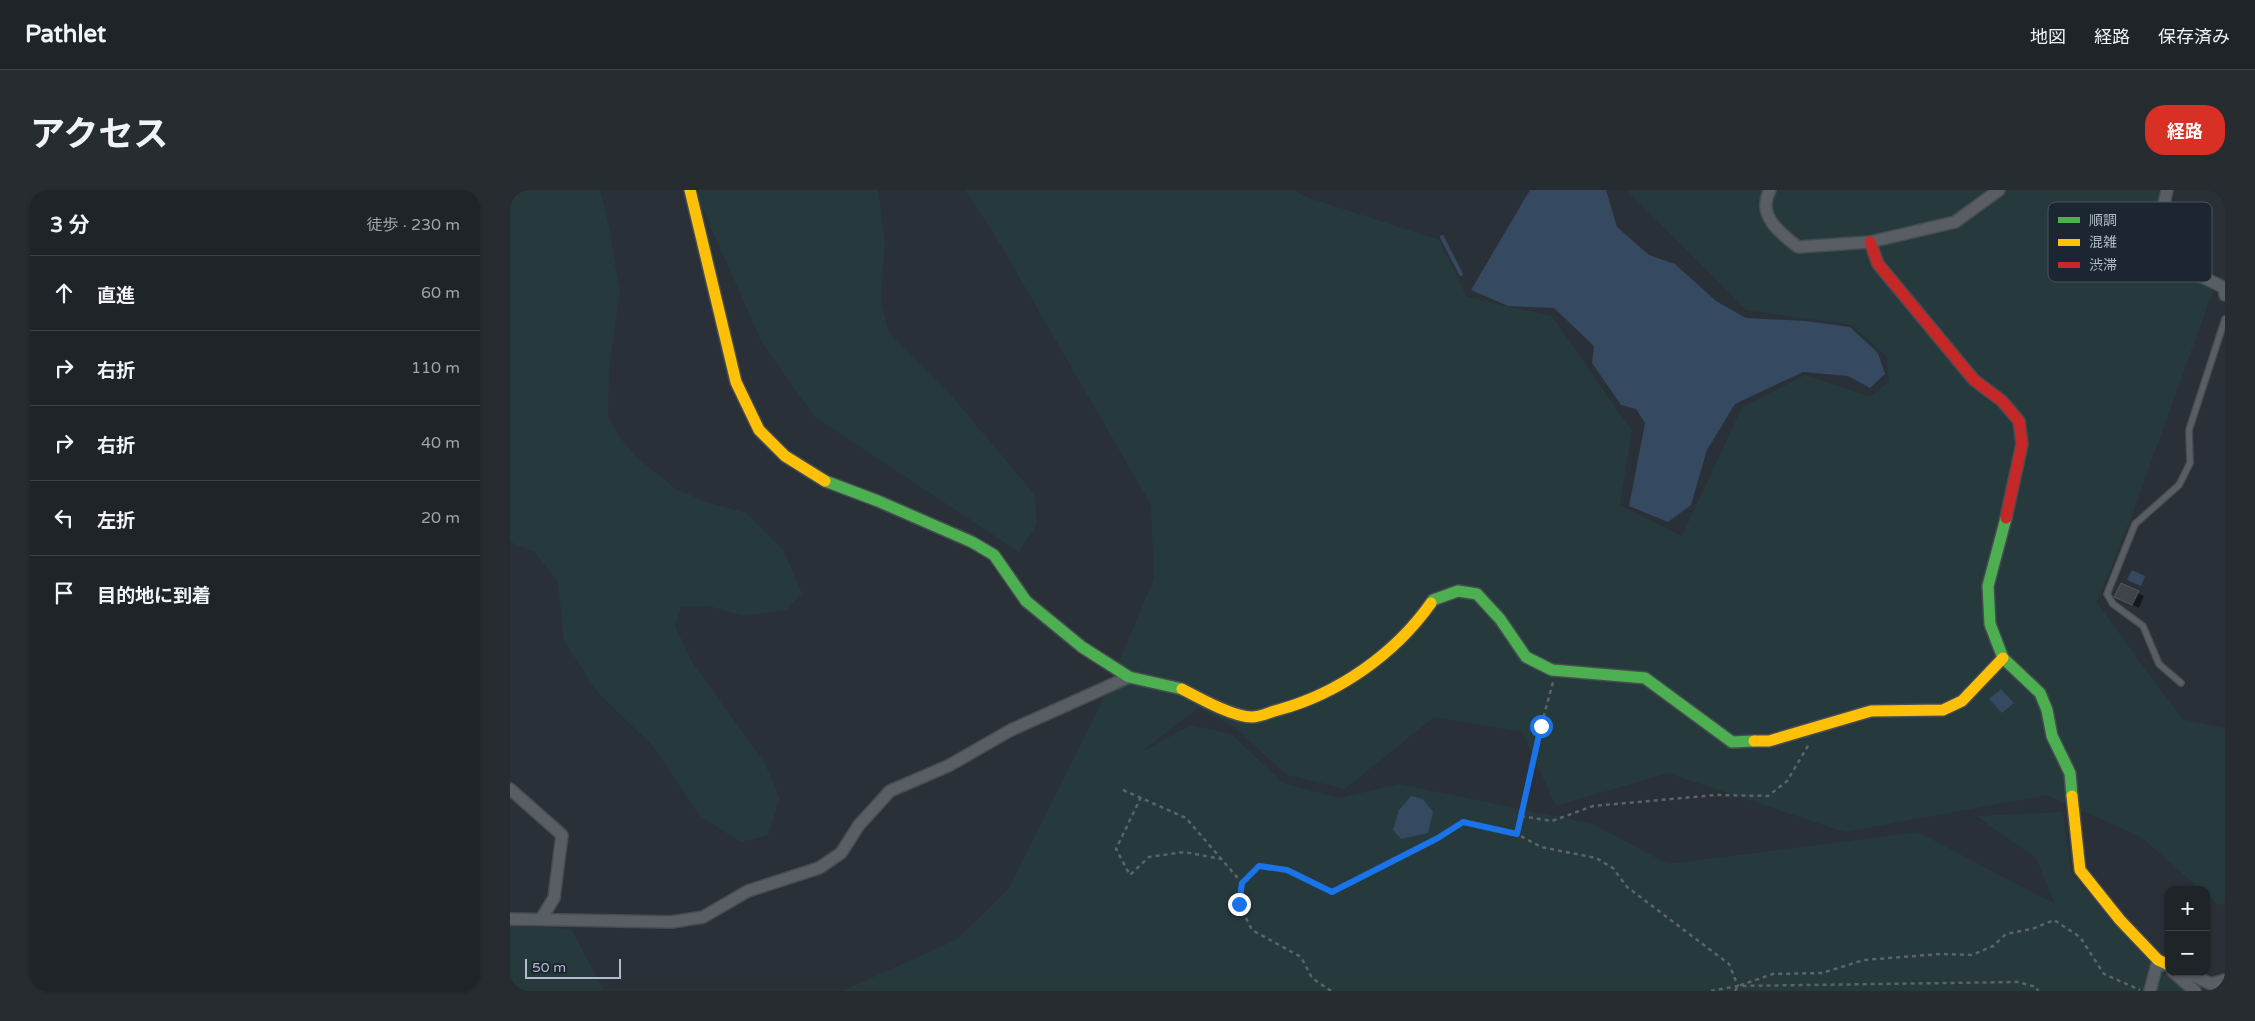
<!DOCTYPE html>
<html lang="ja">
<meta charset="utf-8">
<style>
:root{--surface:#1f2429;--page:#272c31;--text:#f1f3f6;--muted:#a1a4a8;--line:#3c4146;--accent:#d93025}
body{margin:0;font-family:"Varela Round","Noto Sans JP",sans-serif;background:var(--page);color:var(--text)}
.controls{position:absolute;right:15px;bottom:15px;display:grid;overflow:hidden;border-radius:10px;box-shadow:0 1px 4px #0004}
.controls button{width:45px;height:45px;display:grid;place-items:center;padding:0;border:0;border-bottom:1px solid var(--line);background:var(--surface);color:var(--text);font:25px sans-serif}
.scale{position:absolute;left:15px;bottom:12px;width:96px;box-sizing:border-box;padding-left:5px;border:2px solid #b2bcc9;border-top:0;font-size:14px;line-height:18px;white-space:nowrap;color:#b2bcc9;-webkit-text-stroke:4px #1c2632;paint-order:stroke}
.stop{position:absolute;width:15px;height:15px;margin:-11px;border:4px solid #1a73e8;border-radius:50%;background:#fff}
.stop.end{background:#1a73e8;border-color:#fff;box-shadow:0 1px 5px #0008}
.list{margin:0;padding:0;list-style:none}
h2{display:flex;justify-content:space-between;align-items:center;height:65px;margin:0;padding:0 20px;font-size:21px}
h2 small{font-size:16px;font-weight:400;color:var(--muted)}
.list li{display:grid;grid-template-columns:32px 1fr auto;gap:15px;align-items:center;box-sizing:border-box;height:75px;padding:0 20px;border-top:1px solid var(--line)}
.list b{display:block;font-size:19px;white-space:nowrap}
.list em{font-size:16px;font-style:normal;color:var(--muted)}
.icon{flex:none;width:28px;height:28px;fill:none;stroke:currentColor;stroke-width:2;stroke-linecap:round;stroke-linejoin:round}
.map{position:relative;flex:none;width:1715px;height:801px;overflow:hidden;border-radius:20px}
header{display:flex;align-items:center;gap:30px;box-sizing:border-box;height:70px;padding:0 25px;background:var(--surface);border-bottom:1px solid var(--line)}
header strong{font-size:24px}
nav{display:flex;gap:28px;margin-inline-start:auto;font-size:18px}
.intro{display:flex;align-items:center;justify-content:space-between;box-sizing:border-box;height:120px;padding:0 30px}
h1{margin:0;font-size:35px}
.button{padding:12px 22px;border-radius:20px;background:var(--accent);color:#fff;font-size:18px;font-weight:700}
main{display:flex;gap:30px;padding:0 30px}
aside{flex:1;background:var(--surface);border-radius:20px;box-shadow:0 1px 4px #0004}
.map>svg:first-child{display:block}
.green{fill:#263a3d}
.water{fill:#354960}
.shadow{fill:#0007}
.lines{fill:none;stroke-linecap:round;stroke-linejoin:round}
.stream{stroke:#354960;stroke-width:4}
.building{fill:#3e444a;stroke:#51575f}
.lane-casing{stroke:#474c52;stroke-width:8}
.street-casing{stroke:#474c52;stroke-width:14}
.fast-casing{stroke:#474c52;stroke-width:14}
.slow-casing{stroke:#474c52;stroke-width:14}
.jam-casing{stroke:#474c52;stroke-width:14}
.path{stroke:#5c6369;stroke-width:2.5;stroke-dasharray:4 4;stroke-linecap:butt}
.lane{stroke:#595e65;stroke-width:5.5}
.street{stroke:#595e65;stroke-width:11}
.fast{stroke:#4caf50;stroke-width:11}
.slow{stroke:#ffc107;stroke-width:11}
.jam{stroke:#c62828;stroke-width:11}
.route{stroke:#1a73e8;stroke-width:6}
.key{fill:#1c2632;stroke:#49535f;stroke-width:1}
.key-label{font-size:14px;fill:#b2bcc9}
</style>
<header>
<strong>Pathlet</strong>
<nav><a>地図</a><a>経路</a><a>保存済み</a></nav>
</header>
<div class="intro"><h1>アクセス</h1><a class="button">経路</a></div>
<main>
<aside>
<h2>3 分<small>徒歩 · 230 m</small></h2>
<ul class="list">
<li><svg class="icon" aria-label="ahead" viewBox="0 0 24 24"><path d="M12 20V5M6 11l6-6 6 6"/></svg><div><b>直進</b></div><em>60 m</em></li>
<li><svg class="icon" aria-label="right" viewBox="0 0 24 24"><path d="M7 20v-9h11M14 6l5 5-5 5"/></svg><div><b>右折</b></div><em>110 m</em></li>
<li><svg class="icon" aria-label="right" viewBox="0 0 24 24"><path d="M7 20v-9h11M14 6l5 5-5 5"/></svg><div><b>右折</b></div><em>40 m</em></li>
<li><svg class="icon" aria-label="left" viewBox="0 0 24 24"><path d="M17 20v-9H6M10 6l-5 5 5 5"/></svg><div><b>左折</b></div><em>20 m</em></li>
<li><svg class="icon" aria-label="arrive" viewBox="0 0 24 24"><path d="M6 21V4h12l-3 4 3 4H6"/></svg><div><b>目的地に到着</b></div></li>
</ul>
</aside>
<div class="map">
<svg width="1715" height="801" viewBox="0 0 1715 801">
<rect width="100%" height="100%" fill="#293037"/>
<path class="green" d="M0,0h90l7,27 13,75 -11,75 -1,50 13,22 16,18 37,31 32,14 40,11 37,37 19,43 -16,17 -43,6 -34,-10 -28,1 -6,19 17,36 72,100 16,36 -12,37 -27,7 -41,-26 -47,-70 -55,-53 -34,-52 -6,-59 -23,-30 -25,-10z
M189,0h179l7,51 -4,61 8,31 62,62 84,100 2,29 -18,28 -204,-135 -53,-74 -64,-145z
M455,0h330l8,6 136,44 28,57 85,19 80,115 -12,74 62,31 60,-129 63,-32 65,22 19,-16 -2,-24 -35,-32 -106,-15 -119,-120h532l-4,70 59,28 -82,227 -35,88 85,116 43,9v175l-6,2 -13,-11v-4h-5l-60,-53 -94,-42 -202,37 -177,-59 -112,33 -34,-74 -88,-15 -89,72 -58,-14 -53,-48 -35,-19 -58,44 50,-27 40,9 52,49 56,15 60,-14 194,40 75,40 250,-32 137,72 -19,-46 -60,-42 87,-4 8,61 65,75 49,43h-1343l114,-51 53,-52 91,-182 54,-127 -3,-74 -155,-268z
M0,735l61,4 33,62h-94z"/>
<path class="water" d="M1020,0h76l11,37 32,28 26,9 41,37 30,17 60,3 44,6 28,26 7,21 -15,14 -22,-12 -45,-4 -68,32 -28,46 -16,55 -23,17 -39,-16 16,-83 -9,-14 -15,-4 -29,-42 2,-17 -40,-38 -46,-2 -37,-16z
M1622,380l13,6 -4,10 -14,-6z
M1491,499l13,14 -12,10 -13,-14z
M901,606l12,3 10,13 -5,21 -27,6 -8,-9 6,-20z"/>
<path class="shadow" d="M1628,403l6,3 -5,12 -17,-8z"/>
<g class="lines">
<path class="stream" d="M932,47l19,37"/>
</g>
<path class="building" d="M1611,393l18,8 -7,14 -18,-8z"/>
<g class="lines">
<defs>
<path id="lane" d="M1671,493l-22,-19 -16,-38 -30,-22 -6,-10 28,-70 44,-39 11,-22 -1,-33 36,-111"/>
<path id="street" d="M1260,0c-14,25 10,43 28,57l72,-5 85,-20 44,-32
M1657,0l-10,47 15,25 53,26v7
M0,599l52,46 -8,63 -13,21
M0,729l162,3 31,-5 45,-26 71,-23 22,-15 18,-28 31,-34 58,-25 63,-36 118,-53
M1663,782l22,19
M1676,782l25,12 14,-4
M1640,801l8,-31 6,5"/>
<path id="fast" d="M315,291l53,20 94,41 22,13 32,46 56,46 47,30 53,12
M1496,328l-18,68 2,38 13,34 37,35 7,17 5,26 18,37 2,23
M921,413l2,-3 25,-9 19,3 23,25 26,38 26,13 93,8 87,64 22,-1"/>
<path id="slow" d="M180,0l46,192 23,48 26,26 40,25
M672,499c17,9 51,28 70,28 8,0 18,-5 26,-7 60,-16 117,-56 153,-107
M1244,551h15l102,-30 72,-1 19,-9 41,-43
M1562,606l8,74 40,50 38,40 11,5"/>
<path id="jam" d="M1360,52l8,22 96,116 28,21 17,20 3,23 -16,74"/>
</defs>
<use href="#lane" class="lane-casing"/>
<use href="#street" class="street-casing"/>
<use href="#fast" class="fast-casing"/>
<use href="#slow" class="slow-casing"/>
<use href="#jam" class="jam-casing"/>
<path class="path" d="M613,600l63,28 56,65
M631,607l-25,52 14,26 19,-18 35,-5 37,7
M1011,626l31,5 41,-15 123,-11 52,1 19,-15 22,-37
M1007,644l20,-93 16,-59
M821,801l-19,-13 -11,-21 -49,-27 -13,-26 3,-21 17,-17 28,4 45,22 106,-54 25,-16 54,12 24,13 55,11 17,10 14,19 102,77 9,22
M1201,801l27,-5 280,-4 18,5 2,4
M1225,801l3,-5 35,-12 49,-1 42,-13 76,-6 32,1 21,-9 13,-12 26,-5 22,-9 26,17 24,37 36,16"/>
<use href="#lane" class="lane"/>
<use href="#street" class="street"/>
<use href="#fast" class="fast"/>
<use href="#slow" class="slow"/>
<use href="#jam" class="jam"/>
</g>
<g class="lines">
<path class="route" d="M729,714l3,-21 17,-17 28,4 45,22 106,-54 25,-16 54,12 24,-108"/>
</g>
<rect x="1538" y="12" width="164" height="80" rx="8" class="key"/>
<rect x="1548" y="27" width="22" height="6" fill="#4caf50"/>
<rect x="1548" y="49" width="22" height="7" fill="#ffc107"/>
<rect x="1548" y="72" width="22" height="6" fill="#c62828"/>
<g class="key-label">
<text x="1579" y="35">順調</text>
<text x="1579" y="57">混雑</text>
<text x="1579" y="80">渋滞</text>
</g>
</svg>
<div class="controls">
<button>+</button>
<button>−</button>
</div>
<div class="scale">50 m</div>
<div class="stop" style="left:1031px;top:536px"></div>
<div class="stop end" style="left:729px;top:714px"></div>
</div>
</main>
